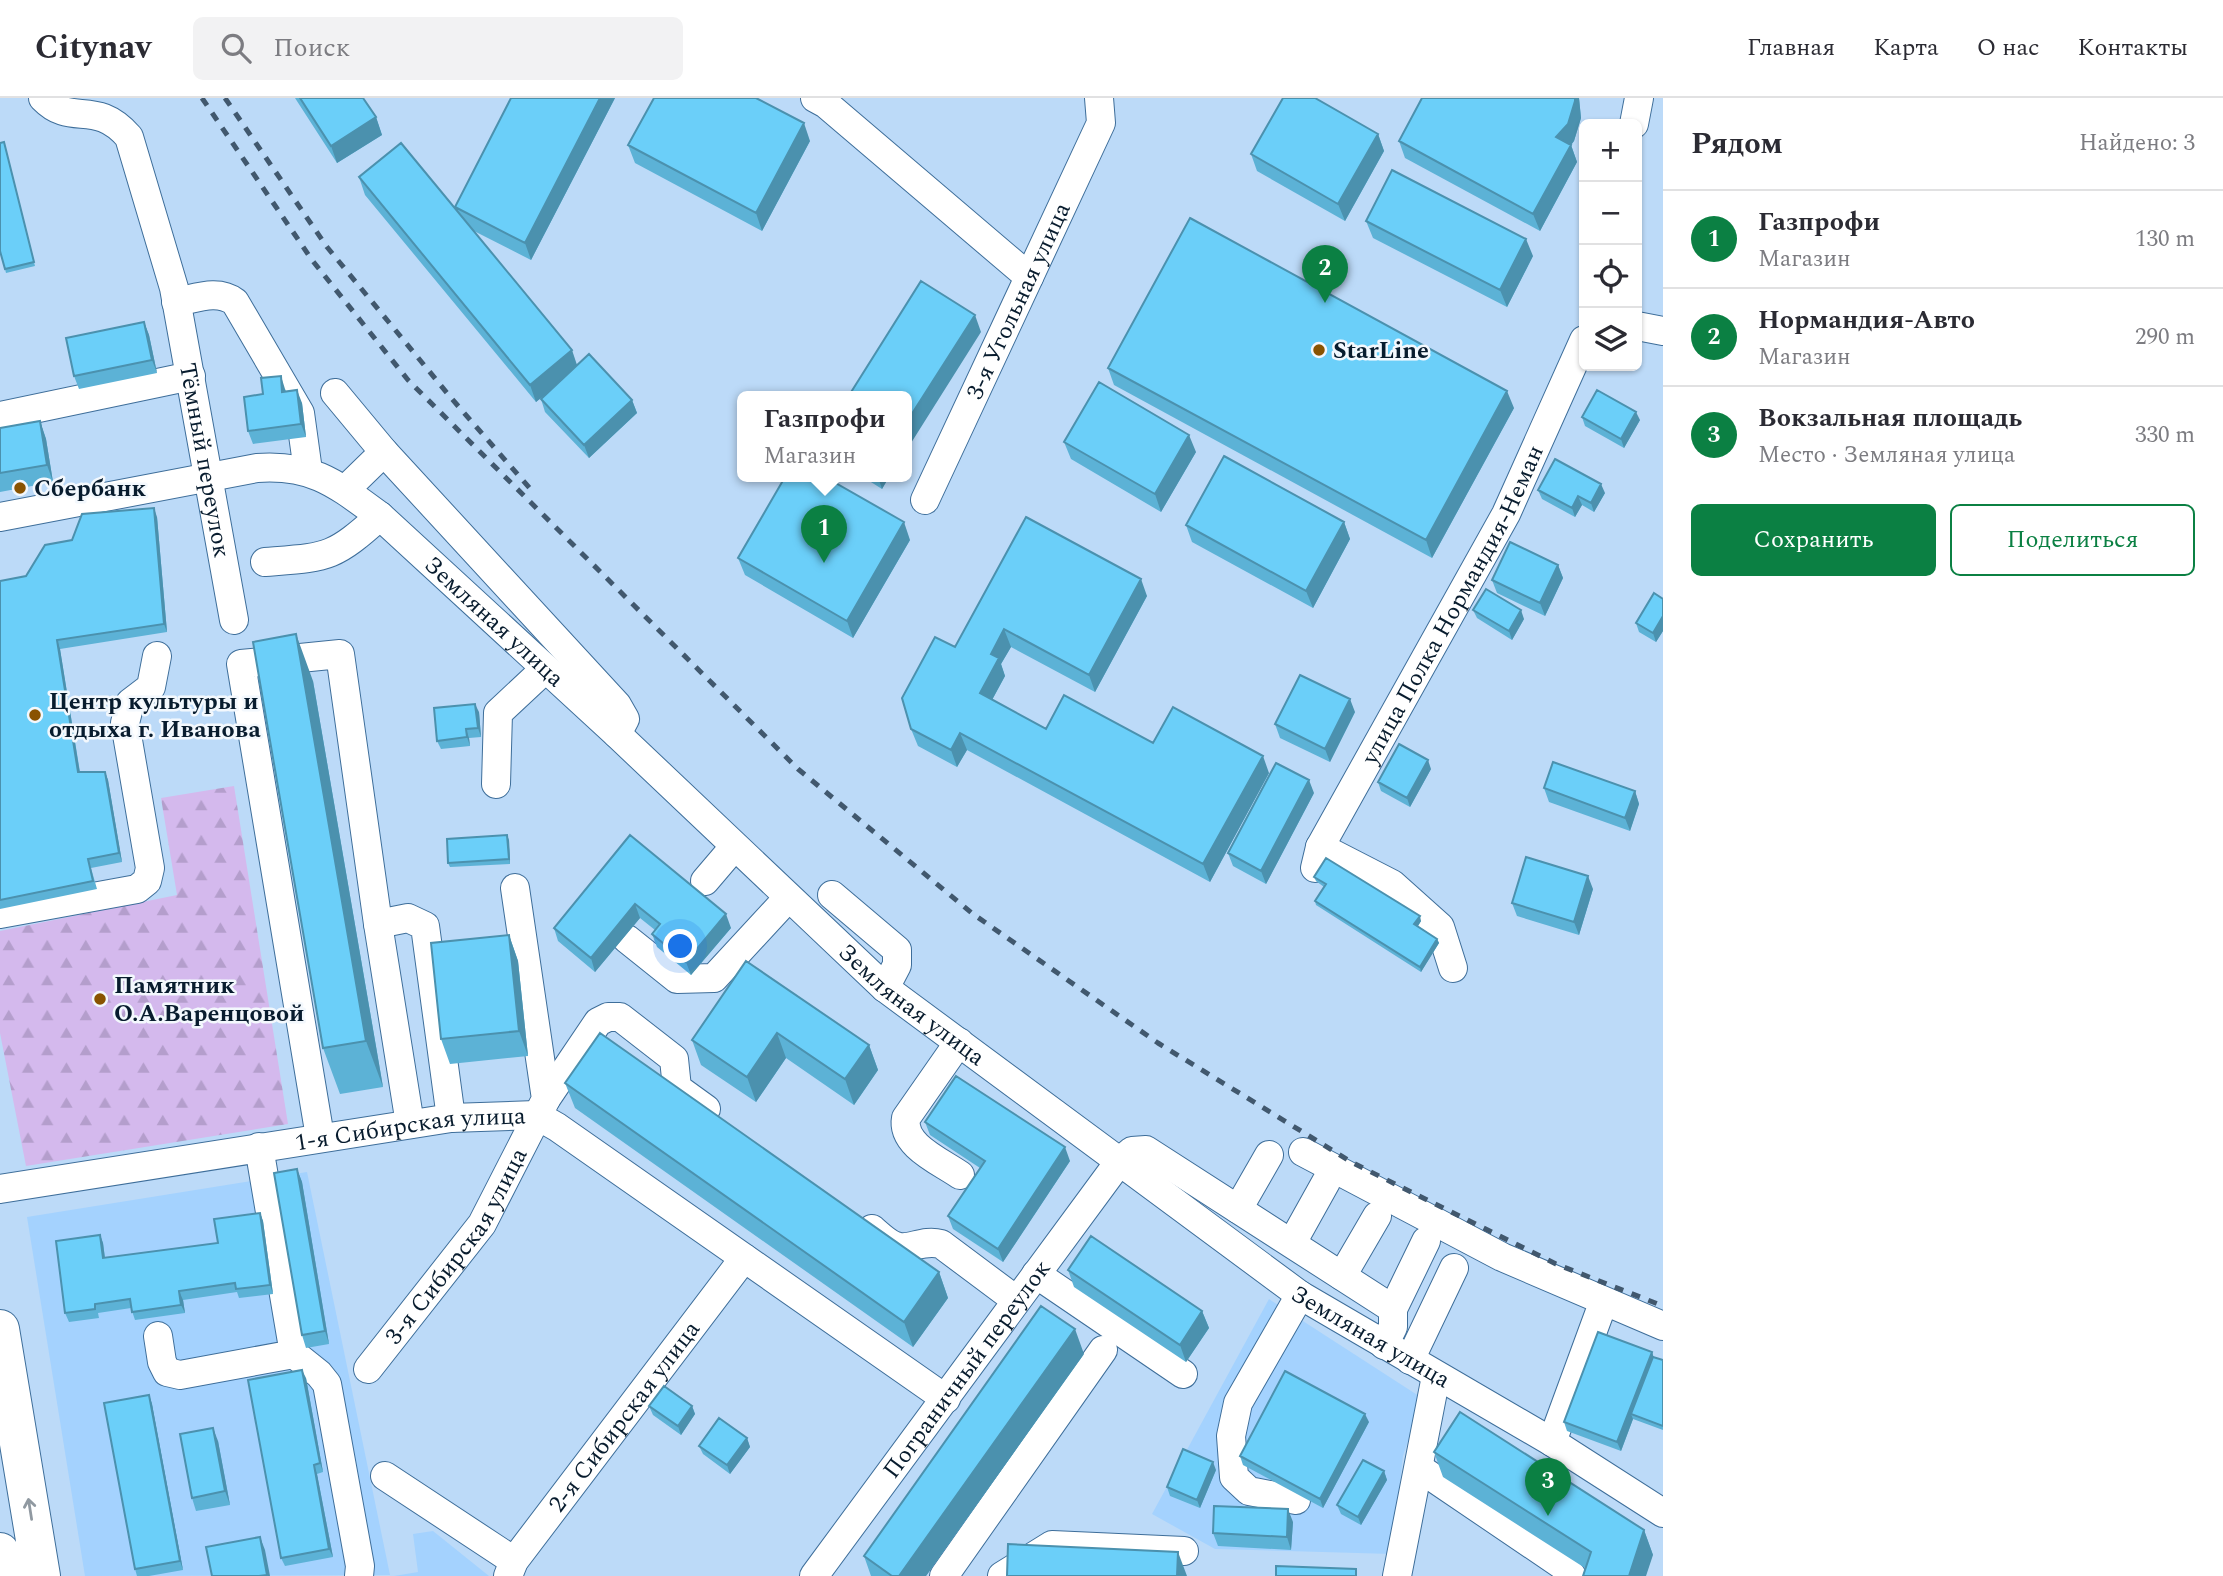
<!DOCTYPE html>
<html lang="ru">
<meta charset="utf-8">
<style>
:root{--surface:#fff;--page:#f2f2f3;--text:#2b2b33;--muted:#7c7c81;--line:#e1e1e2;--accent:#0b8043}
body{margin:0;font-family:Spectral,serif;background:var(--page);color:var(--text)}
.controls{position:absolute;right:21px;top:21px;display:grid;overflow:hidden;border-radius:10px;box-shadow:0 2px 5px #0004}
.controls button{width:63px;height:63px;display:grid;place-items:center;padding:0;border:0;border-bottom:2px solid var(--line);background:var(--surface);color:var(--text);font:35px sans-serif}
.you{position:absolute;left:681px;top:849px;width:24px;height:24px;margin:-18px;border:5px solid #fff;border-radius:50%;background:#1a73e8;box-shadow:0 0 0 10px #1a73e833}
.badge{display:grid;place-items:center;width:46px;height:46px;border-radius:50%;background:var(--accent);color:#fff;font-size:23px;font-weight:700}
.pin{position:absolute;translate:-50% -58px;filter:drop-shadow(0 2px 4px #0008)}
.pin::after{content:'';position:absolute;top:37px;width:24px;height:21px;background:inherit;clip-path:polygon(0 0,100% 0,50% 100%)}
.popup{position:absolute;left:737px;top:293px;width:175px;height:91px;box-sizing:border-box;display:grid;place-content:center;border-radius:10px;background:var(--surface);filter:drop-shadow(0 2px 5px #0005);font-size:23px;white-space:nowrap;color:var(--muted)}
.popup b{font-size:26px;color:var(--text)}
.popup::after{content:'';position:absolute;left:50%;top:100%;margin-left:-14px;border:14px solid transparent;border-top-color:var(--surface)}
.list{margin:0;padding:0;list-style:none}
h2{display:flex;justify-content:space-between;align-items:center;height:91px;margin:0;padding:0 28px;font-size:30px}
h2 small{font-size:23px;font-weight:400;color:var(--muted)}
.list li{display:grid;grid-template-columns:46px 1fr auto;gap:21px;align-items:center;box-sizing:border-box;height:98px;padding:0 28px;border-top:2px solid var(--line)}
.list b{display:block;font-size:26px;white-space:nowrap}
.list p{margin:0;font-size:23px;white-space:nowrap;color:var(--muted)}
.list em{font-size:23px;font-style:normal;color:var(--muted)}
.actions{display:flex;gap:14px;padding:21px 28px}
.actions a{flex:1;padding:16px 0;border:2px solid var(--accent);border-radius:10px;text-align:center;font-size:24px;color:var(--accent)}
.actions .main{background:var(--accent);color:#fff}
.icon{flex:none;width:38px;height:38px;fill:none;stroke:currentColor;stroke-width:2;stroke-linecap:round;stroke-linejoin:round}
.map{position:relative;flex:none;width:1663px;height:1478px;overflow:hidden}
header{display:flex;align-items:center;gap:42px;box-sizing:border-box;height:98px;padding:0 35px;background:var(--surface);border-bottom:2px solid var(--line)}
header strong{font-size:33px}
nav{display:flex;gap:38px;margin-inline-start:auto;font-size:24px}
.search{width:490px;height:63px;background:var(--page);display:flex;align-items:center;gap:18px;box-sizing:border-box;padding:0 24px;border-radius:10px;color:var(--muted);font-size:26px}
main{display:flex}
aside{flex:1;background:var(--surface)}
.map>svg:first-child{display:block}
.built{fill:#a4d2fe}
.forest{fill:url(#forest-firs)}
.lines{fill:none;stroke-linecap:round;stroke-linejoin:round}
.minor-casing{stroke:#3e6e9a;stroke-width:30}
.highway-casing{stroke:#3e6e9a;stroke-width:40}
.minor{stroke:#fff;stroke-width:28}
.highway{stroke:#fff;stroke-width:38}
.rail{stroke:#41586e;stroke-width:5;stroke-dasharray:9 9;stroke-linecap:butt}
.wall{fill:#5cb2d6}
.shaded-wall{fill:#4b91ae}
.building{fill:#6bcff9;stroke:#4b91ae;stroke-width:2}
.oneway{stroke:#9099a1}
.poi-dot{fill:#895301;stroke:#f3f8fd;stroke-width:2.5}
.labels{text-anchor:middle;stroke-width:5;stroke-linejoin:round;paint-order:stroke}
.street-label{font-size:24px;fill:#081c2e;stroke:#f3f8fd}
.poi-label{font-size:24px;font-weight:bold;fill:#081c2e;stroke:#f3f8fd;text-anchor:start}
</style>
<header>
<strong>Citynav</strong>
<div class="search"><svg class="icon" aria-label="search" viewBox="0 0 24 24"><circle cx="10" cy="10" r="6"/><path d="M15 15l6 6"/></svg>Поиск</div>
<nav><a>Главная</a><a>Карта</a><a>О нас</a><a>Контакты</a></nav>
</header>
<main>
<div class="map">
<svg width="1663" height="1478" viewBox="0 0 1663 1478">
<defs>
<pattern id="forest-firs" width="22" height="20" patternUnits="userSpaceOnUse" patternTransform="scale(1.75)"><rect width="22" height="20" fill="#d4b9ed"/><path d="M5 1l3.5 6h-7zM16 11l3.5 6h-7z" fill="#b49ecc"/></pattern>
</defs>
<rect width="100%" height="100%" fill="#bcdaf8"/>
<path class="built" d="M307,1074l83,403 -305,1 -58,-359z
M1269,1201l153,99 -19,58 -11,98 -177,-5 -63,-35z
M433,1433l56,45h-95l24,-4 -5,-38z"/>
<path class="forest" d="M234,688l54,338 -262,42 -26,-133v-102l177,-36 -16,-97z"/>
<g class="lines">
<defs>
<g id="minor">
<path id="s1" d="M43,0c29,30 52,0 86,39l45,151 60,332"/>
<path d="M815,0l11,6 203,173"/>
<path d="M1634,26l5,-26"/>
<path d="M176,204c21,-4 42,-13 59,0l65,111 8,58"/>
<path d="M1637,228l26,5"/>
<path d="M335,295l49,59 -39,38"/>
<path d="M0,318l191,-40"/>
<path d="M384,354l233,253 8,14 -8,15"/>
<path id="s2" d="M925,402l176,-377 -2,-25"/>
<path id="s3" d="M0,419l257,-49c56,-4 79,16 123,48l237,218 268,254 415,307 252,147 111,71"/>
<path d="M265,464c63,-5 67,-3 115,-46"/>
<path d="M496,686l2,-71 46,-43"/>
<path d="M1320,749l72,37 48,43 13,41"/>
<path id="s4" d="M1315,770l5,-21 186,-333 78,-174"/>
<path d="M705,783l29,-34"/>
<path d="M832,797l65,55v15l-12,23"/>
<path d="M0,816l137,-25 10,-8 3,-13 -25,-145 5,-20 21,-16 6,-31"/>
<path d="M378,826l30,-6 17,8 26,192"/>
<path d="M627,841l50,40 37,-1 73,-79"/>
<path d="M959,944l-53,76c-5,27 34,43 54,57"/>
<path d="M546,1001l52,-77 10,-5h12l54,42 3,29 29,21"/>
<path d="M320,1039l-79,-473 99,-10 38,270 32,200"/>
<path d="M1303,1054l199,105 161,69"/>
<path id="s5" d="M0,1091l451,-71 85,-3 21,12 389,272"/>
<path d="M1238,1111l31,-54"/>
<path d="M872,1131c7,6 16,15 24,17 13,5 26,-7 45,-2l75,56"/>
<path d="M1292,1145l34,-61"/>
<path d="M1036,1176l147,100"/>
<path d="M1342,1178l35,-60"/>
<path d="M1393,1211l33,-68"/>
<path d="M158,1238l4,26 5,10 13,3 114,-21 -35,-207"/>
<path d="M294,1256l25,20 8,10 33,182 -1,10"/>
<path d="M1410,1262l44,-92"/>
<path id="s6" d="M368,1271l114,-145 64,-125 -31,-211"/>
<path d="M1552,1344l47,-128"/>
<path d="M1419,1370l146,99 7,9"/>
<path d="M385,1378l129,85"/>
<path d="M1296,1402l-47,-9 -15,-14 -3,-41 7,-33 62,-108"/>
<path id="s7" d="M508,1478l6,-15 230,-303"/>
<path id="s8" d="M814,1478l305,-414 13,-11 14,-1 247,159v18l-9,18"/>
<path d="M944,1478l159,-226"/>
<path d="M1002,1478l50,-31 132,6"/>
<path d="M1397,1478l39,-200"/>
</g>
<path id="highway" d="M0,1231l41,247
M0,1454l4,24"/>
</defs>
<use href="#minor" class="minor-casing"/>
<use href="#highway" class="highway-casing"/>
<use href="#minor" class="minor"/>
<use href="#highway" class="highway"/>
<path class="rail" d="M202,0l110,162 96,120 390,389 175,145 185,129 195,120 203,101 107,42
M225,0l102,149 125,152 81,93"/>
</g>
<path class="wall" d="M295,0h68l13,19 6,18 -45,28z
M511,0h104l-84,162 -59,-30 105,135 55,35 5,13 -48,45 -44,-46 -4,-13 1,-2 -6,5 -171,-207 -6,-18 97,33 -1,-3z
M1422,0h157l2,20 -7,23 -3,4 6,17 -37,69 -135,-73 -6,-17z
M1378,36l6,17 -39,70 -88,-50 -6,-17z
M810,43l-48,90 -127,-68 -7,-18z
M5,49l30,119 -29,7 -1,-4z
M1366,123l167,35 -26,51 -134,-69z
M144,224l5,13 8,38 -78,16 -5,-13z
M1108,270l406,40 -82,150 -318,-173z
M285,291l1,2 16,12 4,34 -53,7 -5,-13 15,-37z
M1582,319l58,3 -16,28 -39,-22z
M40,323l6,18 7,43 -53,10v-64z
M1064,344l132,10 -35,60 -90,-53z
M863,379h26l-7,12z
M1538,392l67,3 -11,19 -12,-7 -7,12 -33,-18z
M157,419l10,115 -107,17 20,123h25l3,8 14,82 -31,6 6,21 -97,20v-328l26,-5 46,-36z
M1026,419l121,79 -52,96 -84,-45 -10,17 4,12 -13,24 54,29 107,14 116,30 -59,109 -243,-132 -10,17 -39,-21 -7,-17z
M1344,424l6,17 -37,69 -121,-66 -6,-17z
M910,442l-57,98 -108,-63 -7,-17z
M1558,467l5,13 -18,38 -48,-23 -5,-13z
M1663,501v32l-7,11 -17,-10 -3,-9z
M1473,512l51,9 -12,21 -35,-22z
M313,583l70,406 -43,7 -17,-46z
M479,614l2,25 -12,1 1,8 -29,3 -4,-8z
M1355,614l-25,50 -50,-24 -5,-14z
M1431,671l-21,38 -29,-16 -3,-9z
M1544,690l91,3 4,13 -9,27 -81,-29z
M1314,695l-48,91 -33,-18 -5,-13z
M630,737l101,93 -40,47 -34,-28 -5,-13 3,-4 -15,-12 -45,54 -37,-31 -4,-13z
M509,742l1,24 -60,3 -2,-4z
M1314,779l107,44 -3,5 19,13 2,4 -18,29 -105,-67 -1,-4 9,-14 -8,-6z
M1593,791l-14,46 -62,-19 -5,-13z
M509,837l9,26 10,95 -78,8 -9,-25z
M746,863l123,84 9,25 -24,35 -68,-47 -30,44 -55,-37 -9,-25z
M565,985l374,189 9,26 -35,49 -338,-239z
M925,1024l145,39 -67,101 -50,-33 -5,-13 32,-48 -50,-33z
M297,1071l5,13 27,162 -23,4 -4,-13z
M260,1115l3,8 10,73 -34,4 -2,-6 -54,8 2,13 -50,7 -4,-12 -33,5 1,5 -30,4 -4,-9 35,-78 3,8 2,15 113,-15z
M1068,1172l134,41 7,17 -23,34 -112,-75z
M1652,1254l1,5 10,3v70l-30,-11 -12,32 -54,-20 -3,-9z
M1084,1256l-158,222h-55l-7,-20z
M306,1280l17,94 -6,2 16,83 -48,9 -4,-8z
M149,1297l3,9 31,166 -34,6h-12l-2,-7z
M649,1308h43l3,8 -14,21 -28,-20z
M1369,1324l-46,86 -80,-43 -3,-9z
M747,1340l3,9 -20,27 -27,-20 -4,-8z
M218,1343l12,64 -34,6 -4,-13z
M1434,1354l210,78 9,25 -68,13 -142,-91z
M1216,1372l-16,38 -30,-12 -3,-9z
M1384,1373l3,9 -26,45 -20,-11 -4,-9z
M1293,1424l-2,28 -73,-4 -5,-13z"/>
<path class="shaded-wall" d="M600,0h15l-84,162 -6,-17z
M1575,0h4l2,20 -7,23 -3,4 6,17 -37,69 -7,-17 23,-77z
M376,19l6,18 -45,28 -6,-17z
M804,25l6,18 -48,90 -6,-18z
M1378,36l6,17 -39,70 -7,-17z
M1526,141l7,17 -26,51 -7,-17z
M975,217l6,17 -75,119v-28z
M144,224l5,13 8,38 -5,-13z
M572,252l6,18 -42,34 -6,-17z
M281,278l4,13 2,16 -5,-13z
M297,292l5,13 4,34 -5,-13z
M1507,293l7,17 -82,150 -6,-18z
M632,302l5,13 -48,45 -5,-13z
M1636,314l4,8 -16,28 -3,-9z
M40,323l6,18 7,43 -6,-17z
M1189,337l7,17 -35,60 -6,-18z
M878,379h11l-7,12z
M1601,386l4,9 -11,19 -3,-9z
M1578,398l4,9 -7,12 -3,-9z
M154,410l3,9 10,115 -3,-8z
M904,424l6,18 -57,98 -6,-17z
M1344,424l6,17 -37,69 -7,-17z
M1558,467l5,13 -18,38 -5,-13z
M1141,481l6,17 -52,96 -6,-17z
M1521,512l3,9 -12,21 -3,-9z
M1663,518v15l-7,11 -3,-9z
M1004,531l7,18 -10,17 4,12 -19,35 -6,-18 11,-39z
M296,536l17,47 70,406 -17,-46z
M57,542l3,9 21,131 -3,-8z
M1350,601l5,13 -25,50 -5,-13z
M475,606l4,8 2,25 -3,-9z
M466,631l3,9 1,8 -3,-9z
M960,635l7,17 -10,17 -6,-17z
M1263,658l6,17 -59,109 -7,-18z
M1428,662l3,9 -21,38 -3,-9z
M105,674l3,8 14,82 -3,-9z
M1309,682l5,13 -48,91 -5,-13z
M1635,693l4,13 -9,27 -5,-13z
M507,737l2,5 1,24 -1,-5z
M1588,778l5,13 -14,46 -5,-13z
M635,806l5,14 -45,54 -4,-14z
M726,816l5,14 -40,47 -5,-13z
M1420,818l1,5 -5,8 -2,-5z
M509,837l9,26 10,95 -9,-25z
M1437,841l2,4 -18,29 -1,-5z
M777,935l9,25 -30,44 -9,-25z
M869,947l9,25 -24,35 -9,-26z
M1065,1049l5,14 -67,101 -5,-13z
M297,1071l5,13 27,162 -4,-13z
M260,1115l3,8 10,73 -3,-9z
M100,1137l3,8 3,24 -3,-9z
M939,1174l9,26 -35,49 -9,-25z
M179,1193l4,9 2,13 -4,-8z
M1202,1213l7,17 -23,34 -6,-17z
M1075,1231l9,25 -158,222h-27z
M1652,1254l3,9 -24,53 2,5 -12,32 -4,-9z
M302,1272l4,8 17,94 -3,-9z
M149,1297l3,9 31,166 -3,-9z
M692,1308l3,8 -14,21 -3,-9z
M1365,1316l4,8 -46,86 -3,-9z
M213,1330l5,13 12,64 -5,-14z
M747,1340l3,9 -20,27 -3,-9z
M1213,1364l3,8 -16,38 -3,-8z
M314,1367l3,9 16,83 -4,-8z
M1384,1373l3,9 -26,45 -3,-8z
M1288,1411l5,13 -2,28 -4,-13z
M1644,1432l9,25 -7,21h-17z
M260,1439l5,13 5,26h-2l-1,-1z
M1178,1454l9,24h-10z"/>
<path class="building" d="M300,0h63l13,19 -45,29z
M511,0h89l-75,145 -70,-36z
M654,0h102l48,25 -48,90 -128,-68z
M1283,0h32l63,36 -40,70 -87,-50z
M1422,0h153v3l-7,23 -12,13 15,8 -38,69 -134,-73z
M4,44l30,120 -29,7 -5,-18v-108z
M401,45l171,207 -42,35 -171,-208z
M1392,72l134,69 -26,51 -134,-69z
M1190,120l317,173 -81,149 -318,-172z
M921,183l54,34 -69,108v-26h-58z
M144,224l8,38 -78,16 -8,-38z
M589,256l43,46 -48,45 -43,-46z
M281,278l1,16 15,-2 4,34 -53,7 -4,-34 19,-3 -2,-16z
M1099,284l90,53 -34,59 -91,-52z
M1597,292l39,22 -15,27 -39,-22z
M40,323l7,44 -47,8v-45z
M1224,358l120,66 -38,69 -120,-66z
M1555,361l46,25 -10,19 -13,-7 -6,12 -34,-18z
M785,379h40l79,45 -57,99 -109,-63z
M154,410l10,116 -107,16 21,132h27l14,81 -31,6 5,22 -93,19v-319l26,-5 19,-31 27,-5 10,-26z
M1026,419l115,62 -52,96 -85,-46 -13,25 8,4 -19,35 66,36 18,-34 89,48 20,-36 90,49 -60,108 -243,-131 -9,17 -40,-21 -9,-31 33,-61 20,10z
M1510,444l48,23 -18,38 -48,-23z
M1486,491l35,21 -12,21 -36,-21z
M1654,495l9,6v17l-10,17 -17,-10z
M296,536l70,407 -43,7 -70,-406z
M1300,577l50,24 -25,50 -50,-25z
M475,606l3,24 -12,1 1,8 -30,4 -3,-33z
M1399,646l29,16 -21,38 -29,-16z
M1553,664l82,29 -10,27 -81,-30z
M1276,665l33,17 -48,91 -33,-18z
M507,737l2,24 -61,4 -1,-24z
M630,737l96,79 -40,48 -34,-28 8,-10 -25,-20 -44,54 -37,-30z
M1526,759l62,19 -14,46 -62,-19z
M1326,760l94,58 -6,8 23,15 -17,28 -105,-66 11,-17 -12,-7z
M509,837l10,96 -78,8 -10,-96z
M746,863l123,84 -24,34 -68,-46 -30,44 -55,-37z
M600,935l339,239 -35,50 -339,-239z
M956,978l109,71 -67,102 -50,-33 37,-55 -60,-39z
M297,1071l28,162 -23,4 -28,-162z
M260,1115l10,72 -34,4 -1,-6 -56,8 2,14 -49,7 -2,-13 -35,5v5l-30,4 -9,-72 44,-6 3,23 115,-15 -4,-24z
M1091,1138l111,75 -22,34 -112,-75z
M1041,1208l34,23 -176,247h-7l-28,-20z
M1598,1234l54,20 -35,90 -53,-20z
M1653,1259l10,3v66l-32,-12z
M302,1272l18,93 -6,2 15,84 -48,9 -33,-178z
M1285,1273l80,43 -45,85 -80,-43z
M664,1288l28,20 -14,20 -29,-20z
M149,1297l31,166 -45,8 -31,-166z
M1460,1314l184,118 -15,46h-46l8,-24 -157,-100z
M719,1320l28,20 -20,27 -28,-19z
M213,1330l12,63 -33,7 -12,-64z
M1183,1351l30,13 -16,38 -30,-13z
M1363,1362l21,11 -26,46 -21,-12z
M1214,1408l74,3 -1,28 -74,-4z
M260,1439l7,38 -8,1h-47l-6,-29z
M1008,1446l170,8 -1,24h-170z
M1276,1468l80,3v7h-80z"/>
<defs><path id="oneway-shaft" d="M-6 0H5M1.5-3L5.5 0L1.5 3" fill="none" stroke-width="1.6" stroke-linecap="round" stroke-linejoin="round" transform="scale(1.75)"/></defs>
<use class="oneway" href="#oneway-shaft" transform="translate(30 1411) rotate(-99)"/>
<g class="poi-dot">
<circle cx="1319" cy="252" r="7"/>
<circle cx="20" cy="390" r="7"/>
<circle cx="35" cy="617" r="7"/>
<circle cx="100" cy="901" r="7"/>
</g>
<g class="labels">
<g class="street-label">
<text dy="8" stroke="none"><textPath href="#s2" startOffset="220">3-я Угольная улица</textPath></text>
<text dy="8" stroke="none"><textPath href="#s1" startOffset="430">Тёмный переулок</textPath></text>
<text dy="8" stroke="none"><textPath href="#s4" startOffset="298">улица Полка Нормандия-Неман</textPath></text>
<text dy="8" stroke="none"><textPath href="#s3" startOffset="553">Земляная улица</textPath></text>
<text dy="8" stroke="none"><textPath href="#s3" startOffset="1120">Земляная улица</textPath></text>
<text dy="8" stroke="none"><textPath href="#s5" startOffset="415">1-я Сибирская улица</textPath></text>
<text dy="8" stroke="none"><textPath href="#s6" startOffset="152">3-я Сибирская улица</textPath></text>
<text dy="8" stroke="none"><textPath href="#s3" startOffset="1687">Земляная улица</textPath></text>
<text dy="8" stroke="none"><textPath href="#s8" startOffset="257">Пограничный переулок</textPath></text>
<text dy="8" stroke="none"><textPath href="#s7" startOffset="198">2-я Сибирская улица</textPath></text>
</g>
<g class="poi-label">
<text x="1333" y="260">StarLine</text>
<text x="34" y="398">Сбербанк</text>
<text x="49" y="611">Центр культуры и<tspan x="49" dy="28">отдыха г. Иванова</tspan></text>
<text x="114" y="895">Памятник<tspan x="114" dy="28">О.А.Варенцовой</tspan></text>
</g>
</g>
</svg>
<div class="controls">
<button>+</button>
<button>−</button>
<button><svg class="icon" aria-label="locate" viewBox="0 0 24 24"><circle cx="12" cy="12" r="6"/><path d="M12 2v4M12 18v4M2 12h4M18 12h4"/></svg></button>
<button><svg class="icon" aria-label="layers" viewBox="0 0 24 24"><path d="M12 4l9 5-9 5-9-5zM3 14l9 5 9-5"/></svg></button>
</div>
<div class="you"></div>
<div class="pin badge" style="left:824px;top:465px">1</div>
<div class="popup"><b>Газпрофи</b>Магазин</div>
<div class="pin badge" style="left:1325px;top:205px">2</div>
<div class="pin badge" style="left:1548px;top:1418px">3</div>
</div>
<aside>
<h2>Рядом<small>Найдено: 3</small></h2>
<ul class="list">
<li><span class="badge">1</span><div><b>Газпрофи</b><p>Магазин</p></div><em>130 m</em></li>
<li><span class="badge">2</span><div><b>Нормандия-Авто</b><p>Магазин</p></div><em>290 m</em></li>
<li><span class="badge">3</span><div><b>Вокзальная площадь</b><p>Место · Земляная улица</p></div><em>330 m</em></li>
</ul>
<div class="actions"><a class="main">Сохранить</a><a>Поделиться</a></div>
</aside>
</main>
